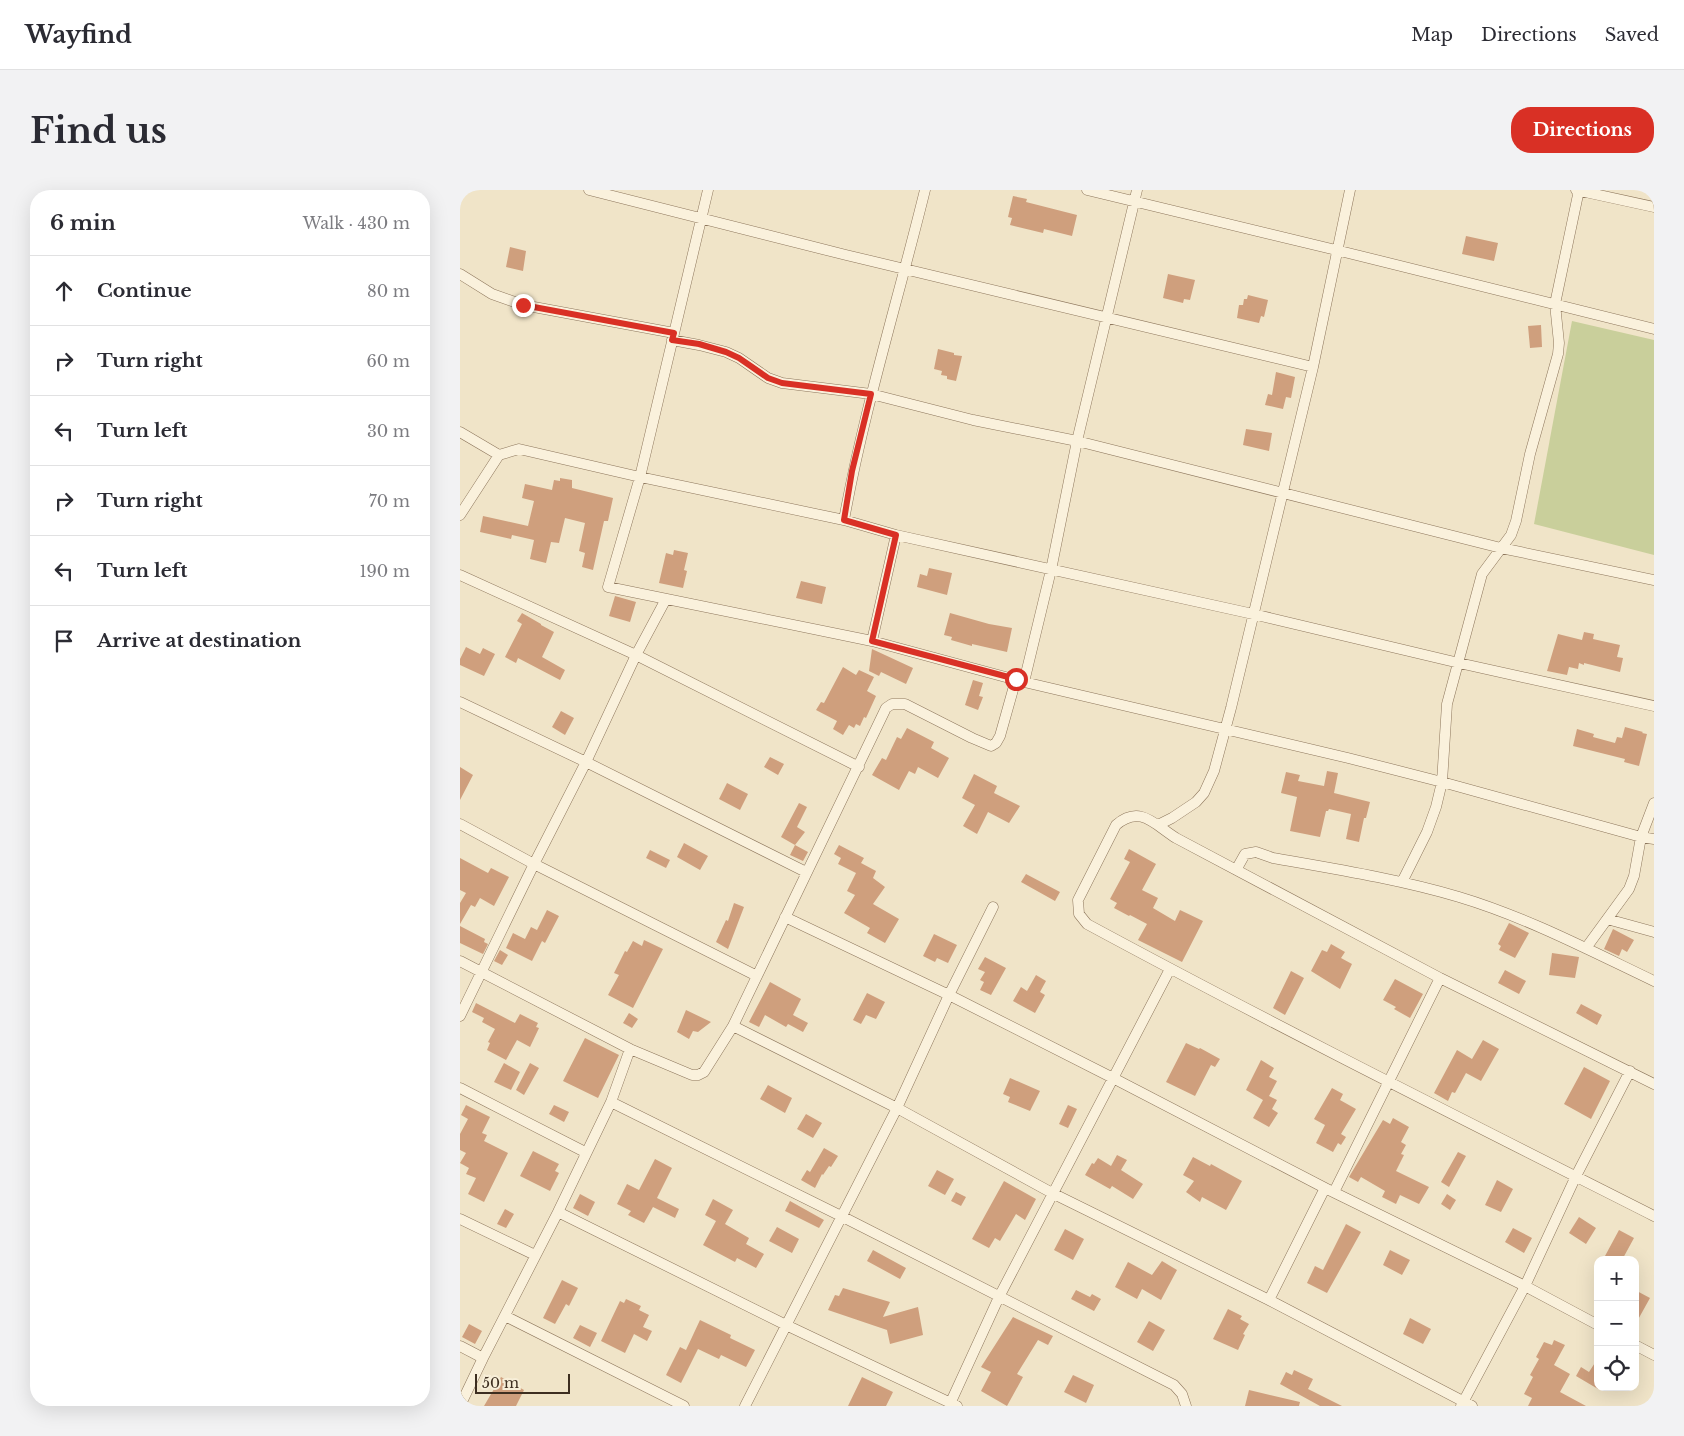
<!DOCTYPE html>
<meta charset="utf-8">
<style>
:root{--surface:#fff;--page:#f2f2f3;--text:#2b2b33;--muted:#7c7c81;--line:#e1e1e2;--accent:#d93025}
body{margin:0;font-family:"Libre Baskerville",serif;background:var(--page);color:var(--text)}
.controls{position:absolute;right:15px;bottom:15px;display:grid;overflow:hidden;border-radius:10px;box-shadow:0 5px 20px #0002}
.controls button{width:45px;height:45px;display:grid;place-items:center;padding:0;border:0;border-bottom:1px solid var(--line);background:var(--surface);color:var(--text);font:25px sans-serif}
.scale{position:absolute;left:15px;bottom:12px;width:95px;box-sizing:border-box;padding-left:5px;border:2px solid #3d2e20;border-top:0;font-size:14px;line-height:18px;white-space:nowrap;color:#3d2e20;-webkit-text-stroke:4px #f7eed8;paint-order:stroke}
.stop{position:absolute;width:15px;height:15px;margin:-11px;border:4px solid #d93025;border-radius:50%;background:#fff}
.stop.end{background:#d93025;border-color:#fff;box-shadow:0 1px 5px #0008}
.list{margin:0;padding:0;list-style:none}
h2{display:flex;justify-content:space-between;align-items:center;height:65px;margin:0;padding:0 20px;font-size:21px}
h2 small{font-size:16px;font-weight:400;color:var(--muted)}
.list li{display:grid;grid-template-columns:32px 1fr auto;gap:15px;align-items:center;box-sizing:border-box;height:70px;padding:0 20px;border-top:1px solid var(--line)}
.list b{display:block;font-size:19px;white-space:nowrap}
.list em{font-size:16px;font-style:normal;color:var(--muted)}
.icon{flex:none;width:28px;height:28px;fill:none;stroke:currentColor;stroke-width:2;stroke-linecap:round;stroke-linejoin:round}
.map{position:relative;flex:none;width:1194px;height:1216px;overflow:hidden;border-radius:20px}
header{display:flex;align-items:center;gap:30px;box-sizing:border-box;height:70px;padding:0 25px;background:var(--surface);border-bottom:1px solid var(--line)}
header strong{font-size:24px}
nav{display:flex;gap:28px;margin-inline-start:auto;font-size:18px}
.intro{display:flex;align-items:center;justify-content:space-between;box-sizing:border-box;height:120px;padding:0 30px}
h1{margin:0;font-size:35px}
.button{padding:12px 22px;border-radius:20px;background:var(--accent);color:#fff;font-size:18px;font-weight:700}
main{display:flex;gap:30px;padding:0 30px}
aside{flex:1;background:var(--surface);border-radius:20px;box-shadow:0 5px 20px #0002}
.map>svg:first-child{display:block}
.green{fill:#c9cf9b}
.building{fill:#cf9f7d}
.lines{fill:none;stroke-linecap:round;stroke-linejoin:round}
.street-casing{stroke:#8d765c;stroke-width:11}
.street{stroke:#faf1dc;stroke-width:10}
.route{stroke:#d93025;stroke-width:6}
</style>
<header>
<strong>Wayfind</strong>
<nav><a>Map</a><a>Directions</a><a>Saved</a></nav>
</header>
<div class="intro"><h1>Find us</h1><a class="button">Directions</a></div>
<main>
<aside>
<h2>6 min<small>Walk · 430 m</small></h2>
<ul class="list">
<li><svg class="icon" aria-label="ahead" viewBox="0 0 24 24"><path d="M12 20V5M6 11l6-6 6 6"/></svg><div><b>Continue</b></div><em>80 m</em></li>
<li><svg class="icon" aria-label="right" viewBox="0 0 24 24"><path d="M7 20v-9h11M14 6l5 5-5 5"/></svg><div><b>Turn right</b></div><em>60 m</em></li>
<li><svg class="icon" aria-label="left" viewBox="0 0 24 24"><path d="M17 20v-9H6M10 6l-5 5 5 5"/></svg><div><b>Turn left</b></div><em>30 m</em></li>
<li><svg class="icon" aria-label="right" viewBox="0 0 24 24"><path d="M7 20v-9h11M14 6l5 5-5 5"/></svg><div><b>Turn right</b></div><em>70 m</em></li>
<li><svg class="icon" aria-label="left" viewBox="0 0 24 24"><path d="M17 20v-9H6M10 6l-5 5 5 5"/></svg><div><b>Turn left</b></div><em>190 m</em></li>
<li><svg class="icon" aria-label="arrive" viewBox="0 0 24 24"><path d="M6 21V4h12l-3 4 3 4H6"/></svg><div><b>Arrive at destination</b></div></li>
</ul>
</aside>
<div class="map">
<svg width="1194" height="1216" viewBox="0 0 1194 1216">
<rect width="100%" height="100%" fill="#f0e4c8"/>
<path class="green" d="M1112,131l82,19v215l-120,-31z"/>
<path class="building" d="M553,6l14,3 -1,3 51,13 -5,21 -28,-7 -1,4 -33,-8 2,-7 -4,-1z
M1006,46l32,7 -4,18 -32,-7z
M50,57l16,4 -3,20 -17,-4z
M708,84l27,6 -5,20 -6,-1 -1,4 -20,-5z
M788,105l20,5 -4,17 -3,-1 -2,7 -22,-5 2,-13h4l1,-6h3z
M1081,135l1,22 -12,1 -2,-22z
M478,159l16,4v2l8,1 -6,25 -9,-2v-3l-6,-1 1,-4 -8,-2z
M816,182l19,5 -4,21 -5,-1 -3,12 -18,-4 3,-11 4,1z
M786,239l26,4 -3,18 -26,-6z
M100,288l12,2v8l41,10 -5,23h-4l-11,49 -11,-3 3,-14 -6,-2 6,-28 -20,-5 -6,25 -8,-1 -5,21 -16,-4 4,-19 -22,-5 -1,4 -31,-7 3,-16 45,10 6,-25 -12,-3 3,-14 27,6 2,-10 6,1z
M214,360l14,3 -4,17 3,1 -4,17 -24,-5 7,-30 7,2z
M469,378l23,5 -5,22 -30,-8 3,-13 7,2z
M341,391l25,6 -4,17 -26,-6z
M155,406l21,6 -6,20 -21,-6z
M62,423l19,11v1l13,7 -12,25 23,13 -5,10 -42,-22 -2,5 -11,-6 17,-33 -5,-3z
M490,423l39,11 23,4 -5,24 -35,-8v2l-21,-6 1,-3 -8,-2z
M1124,442l10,2 -1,5 27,6 -3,12 6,1 -3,14 -36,-9v2l-5,-2 -1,6 -9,-2 -2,8 -20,-4 11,-37 24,6z
M6,457l14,7 3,-6 12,6 -11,22 -24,-11v-6z
M412,459l41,19 -7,16 -25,-12 -2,4 -10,-5z
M383,477l13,8 3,-5 15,7 -7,14 9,5 -10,22 -2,-1 -4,9 -4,-2 -2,4 -5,-3 -6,10 -10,-6 4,-8 -21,-11 5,-8 3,1z
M513,490l10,3 -4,13 4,1 -5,13 -13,-5z
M101,521l13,7 -9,17 -13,-8z
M1165,537l18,5 -1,1 5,1 -8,32 -15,-4 1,-3 -52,-13 4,-17 17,5 -1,3 22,6 2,-6 5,1z
M447,538l27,14 -3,6 18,10 -11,20 -20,-11 -3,7 -6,-3 -10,19 -27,-15 10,-17 4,2 11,-23 4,2z
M310,567l14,7 -6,11 -14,-8z
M0,577l13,8 -13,25z
M867,581l11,2 -4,20 36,9 -4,16h-2l-5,24 -13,-3 5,-25 -22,-5 -1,2h-2l-6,26 -30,-6 7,-34 -16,-4 5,-21 14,3 -2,6 26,5z
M514,584l23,12 -3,7 26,13 -11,17 -21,-11 -11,22 -14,-8 12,-21 -13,-7z
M267,593l21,11 -8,16 -21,-11z
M339,613l8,4 -10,20 8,5 -10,13 -14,-8z
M224,653l24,13 -8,14 -23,-13z
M335,655l13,7 -5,9 -13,-6z
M379,655l25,13 -3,5 15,8 -3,7 12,9 -12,17 26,15 -14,24 -18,-10 3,-5 -26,-15 11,-18 -8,-4 9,-18 -18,-9 3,-6 -7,-4z
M669,659l27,15 -14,26 16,8 -5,10 22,13 5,-11 23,11 -21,41 -44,-22 9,-16 -17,-9 -1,1 -15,-8 3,-5 -7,-4 20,-37 -6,-3z
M190,660l20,10 -4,8 -20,-10z
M0,668l28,15 3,-5 18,9 -15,29 -14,-8 -5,9 -4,-2 -11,19v-21l6,-10 -6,-3z
M566,684l34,18 -5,9 -34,-19z
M274,713l10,4 -16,42 -12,-7 10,-22 2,1z
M87,720l12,6 -14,27 -3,-2 -10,20 -26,-13 7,-15 12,6 6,-12 6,3z
M1049,733l20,10 -14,25 -16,-8 2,-4 -3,-2z
M0,736l25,13 -1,3 4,2 -5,10 -23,-11z
M1153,739l21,11 -7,12 -5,-3 -3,7 -15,-7z
M474,744l23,11 -9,18 -11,-5 -2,4 -12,-6z
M184,750l19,9 -30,59 -25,-13 11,-20 -5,-2 11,-22 2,1 6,-11 9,5z
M871,754l14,8 -4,6 11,6 -12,25 -29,-18 11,-21 5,2z
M40,760l8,5 -6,10 -8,-4z
M1092,763l27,4 -4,21 -26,-3z
M525,767l21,11 -15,27 -11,-5 4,-8 -4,-2 5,-8 -7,-3z
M1045,780l21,11 -7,13 -21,-11z
M831,781l13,7 -19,37 -12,-7z
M576,785l10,6 -6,11 5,3 -10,18 -22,-12 8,-14 6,4z
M935,789l28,15 -13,24 -16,-9 2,-2 -13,-7z
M310,792l31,17 -8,16 15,8 -5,9 -15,-8 -2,3 -21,-12 -6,12 -10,-5z
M407,803l18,9 -9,17 -10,-4 -5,9 -8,-4z
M16,813l39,20 5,-9 18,9 -2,4 3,1 -9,19 -13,-7 -11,20 -19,-10 3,-7 -2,-1 7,-13 -13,-7 2,-4 -12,-6z
M1121,814l21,11 -5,10 -21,-12z
M226,820l25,12 -13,10 -5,-1 -4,8 -12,-7z
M169,823l9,6 -6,9 -9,-5z
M125,848l34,17 -21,43 -35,-17z
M1023,850l16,9 -18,32 -15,-8 -11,20 -3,-1 -4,9 -14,-8 23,-43 15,9z
M726,853l13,6 1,-1 20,11 -5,8 -4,-2 -16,31 -29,-14z
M801,870l13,8 -5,9 8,4 -8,15 8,4 -5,9 6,4 -9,14 -16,-9 10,-18 -17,-10z
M44,873l16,9 -9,18 -17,-8z
M70,873l9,5 -15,27 -8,-5z
M1124,877l26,14 -19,38 -27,-15z
M550,888l30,13 -10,20 -22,-9 2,-5 -7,-3z
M308,895l24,13 -7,15 -25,-14z
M872,898l11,6 -3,6 16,9 -15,25 5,3 -5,8 -3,-2 -5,9 -17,-9 9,-18 -11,-6z
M6,915l24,12 -8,16 5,2 -3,6 24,12 -24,49 -16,-8 8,-16 -10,-4 3,-6 -9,-5 6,-10 -6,-3v-16l8,-15 -7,-4z
M94,915l15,7 -5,10 -15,-8z
M608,915l9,4 -9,19 -9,-4z
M346,924l16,9 -9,15 -16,-9z
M933,928l16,9 -8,15 5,3 -5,9 3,1 -8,16 33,16 -10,17 -19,-9 -4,9 -14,-7 3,-6 -24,-14 -3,5 -9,-5 34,-57 7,4z
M364,958l14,8 -7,11 -2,-1 -6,9 -1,-1 -7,14 -14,-8 6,-10 3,2z
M73,961l26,13 -4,7 4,2 -9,18 -30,-15z
M998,962l8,4 -17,31 -8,-5z
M657,965l10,5 -6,10 22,14 -10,15 -21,-13 -2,3 -25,-14 7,-12 2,1 4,-6 13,8z
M733,967l17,9 1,-2 31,17 -16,29 -24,-13 -2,5 -14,-10 8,-11 -11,-6z
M195,969l17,9 -15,30 22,11 -4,9 -22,-11 -9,16 -16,-8 3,-4 -14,-7 10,-20 12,6z
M477,980l17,9 -9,16 -17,-9z
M1037,990l16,9 -12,23 -16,-7z
M544,991l32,18 -11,21 -9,-6 -16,27 -5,-3 -6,10 -17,-9z
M496,1002l10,5 -5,9 -10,-5z
M120,1004l15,8 -7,14 -15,-8z
M987,1004l9,6 -6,10 -9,-6z
M253,1009l20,11 -8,14 24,14 -3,6 18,10 -8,14 -19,-10 -2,4 -32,-17 13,-24 -11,-6z
M330,1011l34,19 -5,8 -34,-17z
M45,1019l9,5 -8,14 -9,-4z
M1119,1027l17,11 -10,16 -17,-11z
M886,1034l15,8 -34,61 -20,-10 8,-17 8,4z
M317,1037l22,12 -7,14 -23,-12z
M1053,1038l19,10 -8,15 -19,-11z
M605,1039l19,10 -11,21 -19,-10z
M1159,1040l15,8 -12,22h-9l-8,-4z
M413,1060l33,18 -6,11 -33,-18z
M930,1060l20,10 -8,15 -19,-10z
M702,1071l15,9 -16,30 -19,-11 -5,10 -22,-12 13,-25 24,13z
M102,1090l16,8 -9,18 -3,-2 -11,20 -12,-6z
M383,1098l47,14 -7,15 35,-10 5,28 -33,9 -3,-14 -59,-20 7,-15 4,1z
M616,1100l14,7 2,-3 9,5 -7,12 -23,-12z
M1175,1100l15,8 -15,27z
M166,1109l15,7 -2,4 10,5 -6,12 9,4 -5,10 -13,-7 -9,19 -24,-12 19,-40 4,2z
M768,1119l14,7 -2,3 9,5 -6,10 2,1 -7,15 -25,-11z
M553,1127l40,19 -5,9 -10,-5 -21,34 6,3 -16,29 -26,-15 10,-19 -10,-5z
M950,1128l21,11 -8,15 -20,-10z
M240,1130l31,15 -1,3 25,12 -9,17 -25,-12 -2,4 -21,-10 -17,34 -15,-8 14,-28 6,3z
M689,1131l16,9 -12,21 -16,-9z
M9,1134l13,7 -7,13 -13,-7z
M120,1135l17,8 -7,14 -17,-9z
M1094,1150l11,5 -11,20 16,9 -10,18 26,14h-58l4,-8 -8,-4 9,-17 -3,-2 9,-16 -3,-2 8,-15 8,3z
M1138,1168v31l-22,-13 5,-9 8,5z
M834,1180l19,9 -5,10 34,17h-22l-40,-22 6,-12 6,3z
M613,1185l21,10 -8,18 -22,-11z
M41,1187l23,13 -8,16h-32z
M402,1187l31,15 -7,14h-38z
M789,1200l51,12 -1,4h-54z"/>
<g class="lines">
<defs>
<path id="street" d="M129,0l257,65 467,112
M248,0l-68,287 -32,110 264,54 152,41 324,76 94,24 199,55 13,2
M627,0l249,60 318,79
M1116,0l78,17
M0,84l32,20 31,11 151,28
M212,150l27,5 27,7 13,6 29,20 14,5 89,11 102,26 104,21 424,107 153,32
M0,242l39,23
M0,325l39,-60 20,-6 121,28 204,43 52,15 357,79 206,49 195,43
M384,330c20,-111 54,-220 81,-330
M0,385l176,80 223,112
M412,451l24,-106
M564,492l27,-112 26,-129 60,-251
M0,512l126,60 220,110
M0,634l74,40 223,112
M698,635l14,-7 24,-16 8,-9 10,-22 17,-63 82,-341 37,-177
M776,680l9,-16 11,-2 17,6c62,11 125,21 186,39 67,20 132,54 195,84
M942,692l25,-50 9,-25 6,-25 5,-78 35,-130 29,-39 5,-14 14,-67 28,-100 1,-11 -4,-39 24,-114
M325,727l164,78 164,83 212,110 200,98 73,39
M1147,729l47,13
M1126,758l43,-59 5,-13 7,-39 13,-34
M0,771l170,88 62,26h6l6,-3 29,-46 153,-318 6,-4h13l67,34 19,8 5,-3 4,-7 16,-57
M0,826l74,-152 52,-102 50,-107 30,-56
M273,836l164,82 157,86 215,106 203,106
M1194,894l-214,-106 -264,-140c-21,-13 -36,-34 -60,-13l-38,75 1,14 8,10c187,101 377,196 567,292
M0,898l125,64
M151,912l232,115 331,168 8,9 4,12
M874,1002l106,-214
M98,1022l228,113 171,81
M0,1029l75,36
M809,1110l56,-112
M45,1126l179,90
M1175,1155l19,10
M0,1156l23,12
M0,1216l23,-48 75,-146 53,-110 19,-53
M285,1216l152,-298 52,-113 44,-88
M489,1216l50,-109 171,-328
M1001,1216l64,-120 51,-110 54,-105"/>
</defs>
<use href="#street" class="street-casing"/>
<use href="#street" class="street"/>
</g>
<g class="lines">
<path class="route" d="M63,115l151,28 -2,7 27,4 27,8 13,6 29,20 14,5 89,11 -19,77 -8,49 52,15 -24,106 144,38"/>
</g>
</svg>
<div class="controls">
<button>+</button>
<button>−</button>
<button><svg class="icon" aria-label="locate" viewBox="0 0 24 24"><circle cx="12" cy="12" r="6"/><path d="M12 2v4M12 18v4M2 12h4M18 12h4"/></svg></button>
</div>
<div class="scale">50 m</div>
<div class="stop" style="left:556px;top:489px"></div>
<div class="stop end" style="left:63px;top:115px"></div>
</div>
</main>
